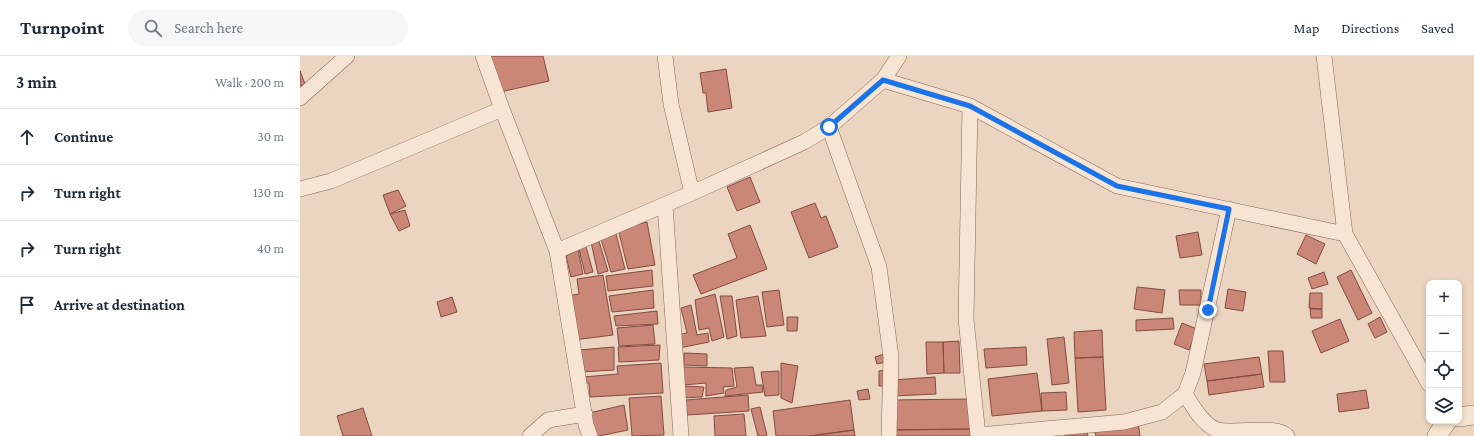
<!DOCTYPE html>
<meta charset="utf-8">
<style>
:root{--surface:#fff;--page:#f6f6f7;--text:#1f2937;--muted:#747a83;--line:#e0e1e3}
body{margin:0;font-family:"Crimson Pro",serif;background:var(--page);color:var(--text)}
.controls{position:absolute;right:12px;bottom:12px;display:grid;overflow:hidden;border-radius:8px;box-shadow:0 2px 6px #0003}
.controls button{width:36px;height:36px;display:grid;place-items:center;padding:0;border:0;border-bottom:1px solid var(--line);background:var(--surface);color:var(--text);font:20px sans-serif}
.stop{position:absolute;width:12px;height:12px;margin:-9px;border:3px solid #1a73e8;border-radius:50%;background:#fff}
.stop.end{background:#1a73e8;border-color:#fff;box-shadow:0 1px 4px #0008}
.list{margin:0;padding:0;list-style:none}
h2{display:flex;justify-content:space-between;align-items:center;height:52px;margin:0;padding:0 16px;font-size:17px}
h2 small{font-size:13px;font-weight:400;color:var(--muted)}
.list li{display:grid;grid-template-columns:26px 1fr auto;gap:12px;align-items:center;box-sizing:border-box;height:56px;padding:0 16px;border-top:1px solid var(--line)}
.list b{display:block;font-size:15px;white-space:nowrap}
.list em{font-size:13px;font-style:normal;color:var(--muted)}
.icon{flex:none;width:22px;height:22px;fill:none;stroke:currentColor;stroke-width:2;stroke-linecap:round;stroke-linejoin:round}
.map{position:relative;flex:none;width:1174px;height:380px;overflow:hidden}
header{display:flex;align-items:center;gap:24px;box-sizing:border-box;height:56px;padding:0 20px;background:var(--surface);border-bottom:1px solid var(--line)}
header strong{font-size:19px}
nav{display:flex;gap:22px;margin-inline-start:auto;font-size:14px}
.search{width:280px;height:36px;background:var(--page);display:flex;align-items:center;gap:10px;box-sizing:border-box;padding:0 14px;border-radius:22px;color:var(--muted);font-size:15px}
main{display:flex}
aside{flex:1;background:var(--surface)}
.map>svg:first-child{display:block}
.building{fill:#ca8777;stroke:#834b3f}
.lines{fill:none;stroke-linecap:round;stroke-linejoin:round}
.minor-casing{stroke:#856659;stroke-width:16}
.tertiary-casing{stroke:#856659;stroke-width:20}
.minor{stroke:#f8e4d3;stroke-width:15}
.tertiary{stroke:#f8e4d3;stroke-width:19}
.route{stroke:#1a73e8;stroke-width:5}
</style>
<header>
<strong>Turnpoint</strong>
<div class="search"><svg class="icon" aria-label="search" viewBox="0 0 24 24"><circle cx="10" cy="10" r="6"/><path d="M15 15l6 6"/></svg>Search here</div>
<nav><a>Map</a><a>Directions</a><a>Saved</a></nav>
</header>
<main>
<aside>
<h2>3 min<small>Walk · 200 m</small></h2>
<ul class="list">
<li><svg class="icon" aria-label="ahead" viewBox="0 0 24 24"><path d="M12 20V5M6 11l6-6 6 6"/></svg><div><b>Continue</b></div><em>30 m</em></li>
<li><svg class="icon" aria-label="right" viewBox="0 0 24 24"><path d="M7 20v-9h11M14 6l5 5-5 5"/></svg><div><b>Turn right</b></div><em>130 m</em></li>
<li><svg class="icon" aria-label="right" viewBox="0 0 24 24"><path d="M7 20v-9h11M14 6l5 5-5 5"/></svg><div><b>Turn right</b></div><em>40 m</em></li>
<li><svg class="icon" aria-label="arrive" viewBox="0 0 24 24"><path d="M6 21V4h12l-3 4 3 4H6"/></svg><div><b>Arrive at destination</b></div></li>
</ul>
</aside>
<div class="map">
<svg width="1174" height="380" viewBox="0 0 1174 380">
<rect width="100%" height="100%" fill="#ecd5c0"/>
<path class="building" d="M188,0h55l6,25 -53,12z
M426,13l6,39 -24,4 -2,-19h-3l-3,-20z
M0,15l5,13 -5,2z
M450,121l10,25 -23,9 -10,-24z
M98,134l8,16 -16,8 -7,-19z
M515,147l6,15 5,-2 12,31 -29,11 -18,-46z
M105,154l5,16 -11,5 -9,-17z
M347,166l8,43 -27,4 -10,-40z
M450,169l17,44 -66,25 -8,-19 44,-17 -9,-24z
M315,174l10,39 -14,3 -11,-36z
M898,176l4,23 -22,3 -4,-22z
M1006,179l19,9 -9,20 -19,-10z
M298,182l10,33 -10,3 -7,-32z
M285,187l8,29 -8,2 -7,-29z
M278,194l5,24 -12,3 -5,-21z
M352,214l1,16 -45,5 -2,-15z
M1051,214l21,43 -14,7 -21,-43z
M1024,216l4,12 -16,5 -4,-11z
M303,219l10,60 -39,5 -7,-44 12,-2 -2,-15z
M837,231l28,3 -3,23 -28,-4z
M928,233l18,3 -3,19 -18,-3z
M353,234l1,18 -42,4 -3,-16z
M479,234l5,35 -17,2 -5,-35z
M879,234h22v15h-21z
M1010,237h12v16l-13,-1z
M415,238l9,43 -12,4 -3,-13 -10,2 -4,-30z
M420,240h12l5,40 -10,3z
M458,240l8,40 -25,2 -5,-38z
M152,241l5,15 -16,5 -4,-15z
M391,249l6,30 11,-2 1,9 -30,6 -3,-13 11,-2 -6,-25z
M1010,253h12v9h-11z
M357,255l1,13 -42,2 -2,-10z
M487,261h11l-1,14h-10z
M1080,261l7,15 -12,6 -7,-14z
M873,262l1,11 -38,2v-11z
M1040,263l9,22 -28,12 -9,-22z
M882,267l15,6 -8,21 -15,-6z
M353,269l2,19 -36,2 -2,-18z
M802,274l1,27 -28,1 -1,-26z
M764,281l5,46 -17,2 -5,-46z
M659,285l1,32h-16l-1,-31z
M626,286h17l1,31 -17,1z
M360,289l-1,15 -40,2 -1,-15z
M314,291v23l-33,2 -2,-22z
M726,291l1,18 -41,3 -2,-19z
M968,295h15l2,31h-15z
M384,297l23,1v12l-23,-1z
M584,298l2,8 -9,2 -2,-7z
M803,301l3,53 -28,2 -3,-54z
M959,301l3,17 -55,7 -3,-17z
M361,307l2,30 -73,4 -1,-14h-6v-6l35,-3 -1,-8z
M481,307l17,3 -6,37 -11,-5z
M383,311l49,1 2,18 -11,1 1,6 -18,3v-13l-22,2z
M453,311l3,18h6l1,7 -38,4 1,-6 11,-3 -3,-19z
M587,314v16h-8v-15z
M479,315v24l-14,1 -4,-24z
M737,317l5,38 -50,5 -4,-37z
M962,318l2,13 -55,8 -2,-14z
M635,321l1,17 -43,2 -1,-16z
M383,330l21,1 -2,10 -20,1z
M568,333l2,10 -11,1 -2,-9z
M1066,334l3,18 -30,4 -2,-18z
M766,336l1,18 -25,1 -1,-18z
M448,339l1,16 -62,4 -1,-15z
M361,340l3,39 -32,1 -3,-38z
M669,343l3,30 -79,1 1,-30z
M550,344l4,30 -45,6h-33l-3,-25z
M324,349l4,25 -29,6h-6l-4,-23z
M460,351l7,28 -3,1h-6l-7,-27z
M63,352l9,28h-29l-6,-20z
M444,358l2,22h-31l-1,-20z
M838,365l2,15h-44l-2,-7z
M786,370l2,10h-23l-1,-7z
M672,373l1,7h-80v-6z
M554,374l1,6h-46z"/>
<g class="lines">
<defs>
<path id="minor" d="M183,0l19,53
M365,0l6,48 21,89
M1024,0l21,178
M583,24l16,-24
M0,42l47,-42
M670,50l-4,213 12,117
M529,71l50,140 12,90 -2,79
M0,133l31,-8 171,-72 55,142 135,-58 112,-51 25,-15 54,-47 87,26 147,80 228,48 84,150
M365,149l16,231
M257,195l29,174 4,11
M885,338c8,12 16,28 30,35 18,7 60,-6 72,7
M678,379l146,-13 38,-10 23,-18 8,-21 36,-164
M230,380l18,-16 37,-6"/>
<path id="tertiary" d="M1159,361l15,-2
M1137,380l10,-15"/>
</defs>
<use href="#minor" class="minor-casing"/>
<use href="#tertiary" class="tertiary-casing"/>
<use href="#minor" class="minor"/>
<use href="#tertiary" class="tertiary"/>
</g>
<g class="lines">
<path class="route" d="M529,71l54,-47 87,26 147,80 112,23 -21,101"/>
</g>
</svg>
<div class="controls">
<button>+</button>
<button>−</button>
<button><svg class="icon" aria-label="locate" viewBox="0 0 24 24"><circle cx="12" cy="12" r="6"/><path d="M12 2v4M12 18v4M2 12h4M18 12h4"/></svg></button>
<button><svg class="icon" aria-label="layers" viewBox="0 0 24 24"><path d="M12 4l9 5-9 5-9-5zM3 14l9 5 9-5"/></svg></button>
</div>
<div class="stop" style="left:529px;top:71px"></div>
<div class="stop end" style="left:908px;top:254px"></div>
</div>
</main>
